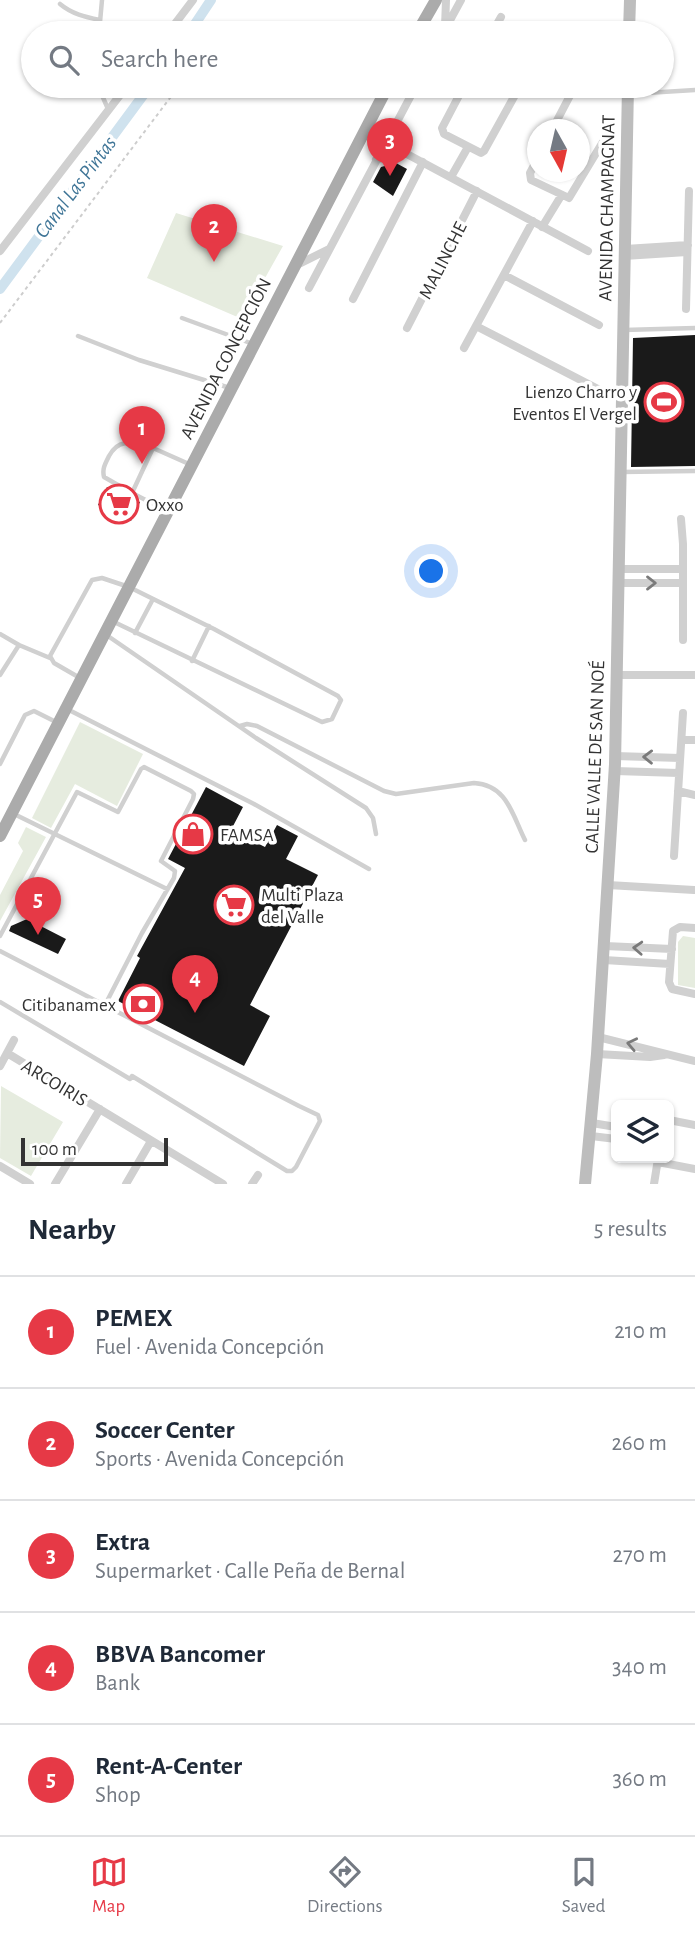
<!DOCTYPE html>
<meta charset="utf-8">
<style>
:root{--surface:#fff;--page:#f6f6f7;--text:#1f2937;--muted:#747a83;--line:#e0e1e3;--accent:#e63946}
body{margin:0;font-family:"Alegreya Sans",sans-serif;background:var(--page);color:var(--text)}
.controls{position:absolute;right:21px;bottom:21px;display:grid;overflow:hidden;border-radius:10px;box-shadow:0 2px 5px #0004}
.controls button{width:63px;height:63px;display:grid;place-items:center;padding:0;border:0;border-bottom:2px solid var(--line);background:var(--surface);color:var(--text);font:35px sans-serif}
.compass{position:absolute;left:527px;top:119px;width:63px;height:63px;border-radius:50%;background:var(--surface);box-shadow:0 2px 5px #0004;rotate:172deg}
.scale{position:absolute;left:21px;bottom:18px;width:147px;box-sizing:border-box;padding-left:7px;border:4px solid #333;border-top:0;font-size:19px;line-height:24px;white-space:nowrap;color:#333;-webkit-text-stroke:5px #fff;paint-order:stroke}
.you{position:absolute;left:432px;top:572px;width:24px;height:24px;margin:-18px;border:5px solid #fff;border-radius:50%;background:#1a73e8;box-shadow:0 0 0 10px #1a73e833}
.badge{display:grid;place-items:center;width:46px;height:46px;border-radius:50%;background:var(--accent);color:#fff;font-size:23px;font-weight:700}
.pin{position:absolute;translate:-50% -58px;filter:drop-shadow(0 2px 4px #0008)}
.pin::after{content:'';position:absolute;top:37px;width:24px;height:21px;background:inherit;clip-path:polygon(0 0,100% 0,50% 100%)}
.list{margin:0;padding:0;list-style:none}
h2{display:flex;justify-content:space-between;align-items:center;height:91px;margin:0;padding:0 28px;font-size:30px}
h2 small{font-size:23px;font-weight:400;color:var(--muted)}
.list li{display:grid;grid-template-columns:46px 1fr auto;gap:21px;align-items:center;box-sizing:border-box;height:112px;padding:0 28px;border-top:2px solid var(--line)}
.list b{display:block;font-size:26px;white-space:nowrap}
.list p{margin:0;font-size:23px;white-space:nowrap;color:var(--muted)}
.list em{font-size:23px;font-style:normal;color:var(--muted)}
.icon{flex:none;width:38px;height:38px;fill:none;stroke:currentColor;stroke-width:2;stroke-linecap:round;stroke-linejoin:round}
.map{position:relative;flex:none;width:695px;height:1184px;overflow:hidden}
.search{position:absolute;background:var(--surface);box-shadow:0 2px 5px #0004;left:21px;right:21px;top:21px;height:77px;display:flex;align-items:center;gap:18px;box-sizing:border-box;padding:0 24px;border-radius:38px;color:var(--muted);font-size:26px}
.sheet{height:651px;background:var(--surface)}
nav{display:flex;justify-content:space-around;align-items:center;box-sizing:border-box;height:98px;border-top:2px solid var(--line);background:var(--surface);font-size:19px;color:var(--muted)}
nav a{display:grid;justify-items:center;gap:4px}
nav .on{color:var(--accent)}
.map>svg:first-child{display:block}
.green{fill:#e6ecdf}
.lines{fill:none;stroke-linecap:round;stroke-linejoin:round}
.canal{stroke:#cfe2ee;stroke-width:10}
.building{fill:#1a1a1a}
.path{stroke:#cdcdcd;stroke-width:2;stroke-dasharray:3.5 3.5;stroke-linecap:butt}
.lane{stroke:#d0d0d0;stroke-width:4.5}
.street{stroke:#d0d0d0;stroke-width:8}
.secondary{stroke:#bdbdbd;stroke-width:12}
.primary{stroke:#ababab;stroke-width:12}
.oneway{stroke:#7a7a7a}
.labels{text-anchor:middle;stroke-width:7;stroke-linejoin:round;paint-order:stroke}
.street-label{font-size:19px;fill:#333;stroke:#fff}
.poi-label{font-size:19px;fill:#333;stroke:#fff;text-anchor:start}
.water-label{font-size:21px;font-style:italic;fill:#3f7597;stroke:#fff}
</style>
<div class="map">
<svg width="695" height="1184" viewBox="0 0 695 1184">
<rect width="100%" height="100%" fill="#fff"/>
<path class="green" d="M176,213l107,33 -41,73 -95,-41z
M80,722l63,32 -26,52 -42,-22 -24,44 -19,-10z
M26,827l20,10 -46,84v-26l23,-44 -5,-8z
M683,936l12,2v50l-17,-3v-43z
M1,1086l62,36 -32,54 -31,-18z"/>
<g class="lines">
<path class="canal" d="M189,33l22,-33
M0,289l150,-203"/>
</g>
<path class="building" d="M396,163l11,6 -14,27 -20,-14 8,-15z
M695,335v131l-64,1 2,-129z
M107,487l33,15 -9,19 -33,-16z
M206,787l37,20 -12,23 34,17 12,-22 21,11 -12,23 32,16 -68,130 20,11 -26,50 -126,-65 22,-43 -3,-2 48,-88 -17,-9z
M27,919l39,20 -8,15 -49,-23 2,-5z"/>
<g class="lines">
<path class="path" d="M0,323l179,-237"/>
<path class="lane" d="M60,4c12,10 25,13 40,16
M99,33l3,-33
M98,86l10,23
M630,94l65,-4
M182,318l71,26
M624,330l71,-2
M78,336l61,24 91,28
M621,472l74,-1
M132,493l-28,-16c-2,-8 1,-13 5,-21 11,-20 25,-12 44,-8
M167,511l-35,-18 21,-45 36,16
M135,633l18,-34
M0,634l19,11 -19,30
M105,634l151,104 110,70 7,10 3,16
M19,645l31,13
M192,661l17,-35
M80,678l-26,-15 -4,-7 42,-76 10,-2 27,9 85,42 124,67 3,4 -9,19 -10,3 -210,-101
M67,709l187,95 115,65
M240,726l7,-2 10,2 127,65 12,3 78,-11c33,2 38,31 51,57
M0,764l25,-49 9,-4 24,12
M14,814l153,75
M0,936l77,-144 41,20 23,-43 3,-2 47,24 3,3 -1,5 -32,62 14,10 -1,7 -32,55 -37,72
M0,951l299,155 19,9 2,6 -24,46 -4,4h-5l-155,-95 -2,3 -130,-77"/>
<path class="street" d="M445,27l1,-27
M168,33l25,-33
M443,33l18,-33
M492,33l9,-16
M464,86l-22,42 2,6 37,19 3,-2 36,-65
M396,124l2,15 7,14
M552,130l23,-44
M405,153l183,98
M538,158l-8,15 1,7 38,18 35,-58
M376,160l16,-7h13
M451,177l17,-30
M542,227l19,-31
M625,249l63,-4
M0,251l127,-165
M624,256l63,-4
M297,265l32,-16
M504,275l95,50
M309,288l107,-202
M353,299l70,-137
M686,309l3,-118
M476,326l122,63
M407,328l70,-137
M464,348l69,-127
M681,519l2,25v96
M619,569h64
M618,583h65
M616,675h79
M682,740h13
M615,756l65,2
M615,771l64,2
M678,791l17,4
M674,856l9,-143
M608,885l86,5
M695,928l-15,-1 -7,4 -4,51 3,7 23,5
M605,946l67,3
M604,960l66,4
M598,1037l97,24
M7,1053l216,131
M597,1054l53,3 14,-2
M0,1066l14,-26
M669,1120l26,5
M592,1123l24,4
M591,1136l25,3
M658,1162l37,7
M0,1166l30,18
M55,1184l45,-75
M126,1184l25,-43
M252,1184l6,-9
M654,1184l4,-25"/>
<path class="secondary" d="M629,33l1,-33
M585,1184l12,-130 18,-290 13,-678"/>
<path class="primary" d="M417,33l19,-33
M0,836l388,-750"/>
</g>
<defs><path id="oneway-chevron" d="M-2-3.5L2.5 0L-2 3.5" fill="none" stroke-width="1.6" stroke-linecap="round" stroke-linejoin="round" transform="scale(1.75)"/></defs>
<g class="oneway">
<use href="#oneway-chevron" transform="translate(651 583)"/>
<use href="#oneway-chevron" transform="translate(648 757) rotate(-179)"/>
<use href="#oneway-chevron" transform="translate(638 948) rotate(-177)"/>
<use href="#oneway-chevron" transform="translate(632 1044) rotate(-168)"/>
</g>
<defs>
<symbol id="stadium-ring" viewBox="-11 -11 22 22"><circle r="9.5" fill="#fff" stroke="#e63946" stroke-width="1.5"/><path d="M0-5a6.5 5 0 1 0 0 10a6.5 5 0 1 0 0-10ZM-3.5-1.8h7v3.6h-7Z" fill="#e63946"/></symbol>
<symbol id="supermarket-ring" viewBox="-11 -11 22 22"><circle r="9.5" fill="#fff" stroke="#e63946" stroke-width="1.5"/><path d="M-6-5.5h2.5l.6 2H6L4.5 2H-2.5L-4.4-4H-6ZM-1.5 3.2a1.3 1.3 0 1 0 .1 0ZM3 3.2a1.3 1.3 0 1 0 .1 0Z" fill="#e63946"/></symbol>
<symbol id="shop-ring" viewBox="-11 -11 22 22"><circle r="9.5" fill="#fff" stroke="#e63946" stroke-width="1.5"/><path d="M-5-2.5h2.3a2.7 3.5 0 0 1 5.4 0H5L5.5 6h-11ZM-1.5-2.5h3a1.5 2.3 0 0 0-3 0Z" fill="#e63946"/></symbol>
<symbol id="bank-ring" viewBox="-11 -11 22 22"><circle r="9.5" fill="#fff" stroke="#e63946" stroke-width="1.5"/><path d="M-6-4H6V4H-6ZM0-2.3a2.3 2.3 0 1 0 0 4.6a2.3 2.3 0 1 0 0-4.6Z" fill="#e63946"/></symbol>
</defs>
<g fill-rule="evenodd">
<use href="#stadium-ring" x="642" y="380" width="44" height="44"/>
<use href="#supermarket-ring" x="97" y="482" width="44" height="44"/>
<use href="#shop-ring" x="171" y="812" width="44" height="44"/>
<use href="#supermarket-ring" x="212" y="883" width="44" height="44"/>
<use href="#bank-ring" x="121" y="982" width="44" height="44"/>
</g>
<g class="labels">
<g class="street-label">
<text transform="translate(606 208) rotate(-89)" y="7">AVENIDA CHAMPAGNAT</text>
<text transform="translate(442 260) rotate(-63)" y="7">MALINCHE</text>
<text transform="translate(225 358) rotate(-63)" y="7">AVENIDA CONCEPCIÓN</text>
<text transform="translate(594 757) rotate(-88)" y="7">CALLE VALLE DE SAN NOÉ</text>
<text transform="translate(55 1082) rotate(31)" y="7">ARCOIRIS</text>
</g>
<g class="poi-label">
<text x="637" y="398" text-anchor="end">Lienzo Charro y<tspan x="637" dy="22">Eventos El Vergel</tspan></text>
<text x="146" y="511">Oxxo</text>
<text x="220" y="841">FAMSA</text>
<text x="261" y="901">Multi Plaza<tspan x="261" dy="22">del Valle</tspan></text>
<text x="116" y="1011" text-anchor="end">Citibanamex</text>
</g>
<g class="water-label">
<text transform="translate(75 187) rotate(-53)" y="7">Canal Las Pintas</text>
</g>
</g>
</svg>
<div class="controls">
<button><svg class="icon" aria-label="layers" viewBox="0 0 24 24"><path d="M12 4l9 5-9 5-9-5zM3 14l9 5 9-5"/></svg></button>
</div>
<svg class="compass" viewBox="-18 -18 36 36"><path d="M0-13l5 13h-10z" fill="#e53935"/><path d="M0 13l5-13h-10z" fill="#747a83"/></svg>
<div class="scale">100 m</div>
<div class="you"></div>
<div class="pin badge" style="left:142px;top:464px">1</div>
<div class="pin badge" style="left:214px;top:262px">2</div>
<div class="pin badge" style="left:390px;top:176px">3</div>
<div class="pin badge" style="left:195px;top:1013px">4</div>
<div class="pin badge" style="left:38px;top:935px">5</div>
<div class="search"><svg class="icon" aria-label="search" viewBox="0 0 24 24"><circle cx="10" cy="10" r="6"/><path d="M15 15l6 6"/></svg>Search here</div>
</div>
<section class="sheet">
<h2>Nearby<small>5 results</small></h2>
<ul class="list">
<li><span class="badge">1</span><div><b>PEMEX</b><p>Fuel · Avenida Concepción</p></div><em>210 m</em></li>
<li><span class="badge">2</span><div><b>Soccer Center</b><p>Sports · Avenida Concepción</p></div><em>260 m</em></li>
<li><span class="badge">3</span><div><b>Extra</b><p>Supermarket · Calle Peña de Bernal</p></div><em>270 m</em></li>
<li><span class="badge">4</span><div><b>BBVA Bancomer</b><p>Bank</p></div><em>340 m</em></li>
<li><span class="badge">5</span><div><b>Rent-A-Center</b><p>Shop</p></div><em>360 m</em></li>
</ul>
</section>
<nav>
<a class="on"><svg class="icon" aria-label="map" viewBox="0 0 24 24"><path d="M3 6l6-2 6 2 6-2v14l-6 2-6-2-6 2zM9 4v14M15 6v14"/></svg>Map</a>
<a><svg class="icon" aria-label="directions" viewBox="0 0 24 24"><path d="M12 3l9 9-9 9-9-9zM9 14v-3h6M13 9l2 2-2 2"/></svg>Directions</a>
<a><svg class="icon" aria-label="saved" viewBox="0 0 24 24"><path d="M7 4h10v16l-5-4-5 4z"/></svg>Saved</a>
</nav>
